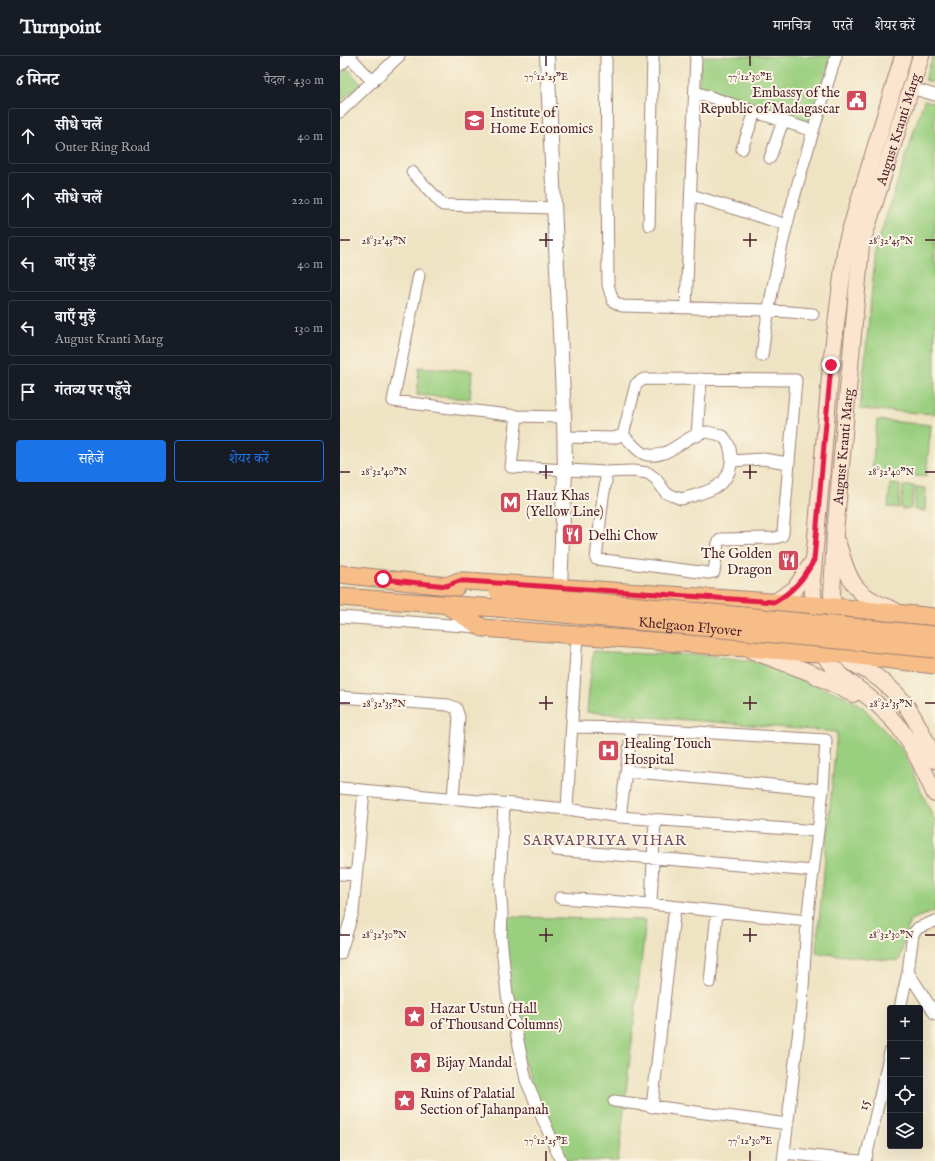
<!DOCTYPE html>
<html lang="hi">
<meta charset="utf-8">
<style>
:root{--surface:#171b24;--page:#242831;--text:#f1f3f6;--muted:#9ea1a6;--line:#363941;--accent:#1a73e8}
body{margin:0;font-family:"IM FELL English","Noto Serif Devanagari",serif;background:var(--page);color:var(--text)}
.controls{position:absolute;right:12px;bottom:12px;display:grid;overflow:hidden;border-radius:4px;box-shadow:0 4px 16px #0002}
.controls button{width:36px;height:36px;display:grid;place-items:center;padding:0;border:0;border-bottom:1px solid var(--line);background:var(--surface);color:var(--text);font:20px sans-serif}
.stop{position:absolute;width:12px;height:12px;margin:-9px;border:3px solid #e11d48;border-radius:50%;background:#fff}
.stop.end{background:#e11d48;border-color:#fff;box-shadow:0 1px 4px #0008}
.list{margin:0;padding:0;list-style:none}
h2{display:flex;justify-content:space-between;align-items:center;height:52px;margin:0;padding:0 16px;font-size:17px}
h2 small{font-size:13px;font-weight:400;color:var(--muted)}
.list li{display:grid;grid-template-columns:26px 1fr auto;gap:12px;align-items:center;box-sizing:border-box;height:56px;margin:0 8px 8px;padding:0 8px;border:1px solid var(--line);border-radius:4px}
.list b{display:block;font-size:15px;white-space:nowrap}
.list p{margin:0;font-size:13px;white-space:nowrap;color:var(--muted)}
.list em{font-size:13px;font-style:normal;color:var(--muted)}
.actions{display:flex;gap:8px;padding:12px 16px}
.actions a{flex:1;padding:9px 0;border:1px solid var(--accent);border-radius:4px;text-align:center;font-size:14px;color:var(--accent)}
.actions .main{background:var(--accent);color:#fff}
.icon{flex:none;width:22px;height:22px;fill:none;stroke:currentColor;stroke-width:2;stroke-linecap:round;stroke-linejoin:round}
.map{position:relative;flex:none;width:595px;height:1105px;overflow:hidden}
header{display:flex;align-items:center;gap:24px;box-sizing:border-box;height:56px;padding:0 20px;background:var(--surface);border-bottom:1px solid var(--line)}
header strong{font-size:19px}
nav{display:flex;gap:22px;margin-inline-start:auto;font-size:14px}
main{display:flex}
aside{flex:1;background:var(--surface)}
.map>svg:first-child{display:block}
.green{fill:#9bcf80;stroke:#727756}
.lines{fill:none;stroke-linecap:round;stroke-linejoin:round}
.minor-casing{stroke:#9c8176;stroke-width:13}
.tertiary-casing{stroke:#9c8176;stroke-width:16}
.secondary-casing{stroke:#9c8176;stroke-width:18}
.primary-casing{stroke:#9c8176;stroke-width:19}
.minor{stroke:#fff;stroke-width:11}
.tertiary{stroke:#fff;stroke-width:14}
.secondary{stroke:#fce5cf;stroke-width:16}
.primary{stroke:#f7bd88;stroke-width:17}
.primary-bridge-casing{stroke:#9c8176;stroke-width:19;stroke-linecap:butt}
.primary-bridge{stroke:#f7bd88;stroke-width:17}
.route{stroke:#e11d48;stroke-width:5}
.ticks{fill:none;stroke:#4a1f2b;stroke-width:1.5}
.labels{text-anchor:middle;stroke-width:4;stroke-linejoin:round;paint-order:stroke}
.poi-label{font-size:14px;fill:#4a1f2b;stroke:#fcf5e5;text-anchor:start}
.street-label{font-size:14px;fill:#4a1f2b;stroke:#fcf5e5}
.neighbourhood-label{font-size:15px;letter-spacing:1px;fill:#724c66;stroke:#fcf5e5}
.ticks-label{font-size:10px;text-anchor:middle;fill:#4a1f2b;stroke:#fcf5e5;stroke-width:4;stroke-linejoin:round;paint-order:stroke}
</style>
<header>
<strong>Turnpoint</strong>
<nav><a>मानचित्र</a><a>परतें</a><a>शेयर करें</a></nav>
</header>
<main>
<aside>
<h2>6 मिनट<small>पैदल · 430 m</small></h2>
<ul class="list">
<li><svg class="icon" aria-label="ahead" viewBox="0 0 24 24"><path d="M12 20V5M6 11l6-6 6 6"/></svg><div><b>सीधे चलें</b><p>Outer Ring Road</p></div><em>40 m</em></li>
<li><svg class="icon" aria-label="ahead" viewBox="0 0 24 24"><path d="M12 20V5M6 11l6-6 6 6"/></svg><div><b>सीधे चलें</b></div><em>220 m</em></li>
<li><svg class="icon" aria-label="left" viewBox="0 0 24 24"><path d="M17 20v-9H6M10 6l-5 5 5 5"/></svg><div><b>बाएँ मुड़ें</b></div><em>40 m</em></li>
<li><svg class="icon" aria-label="left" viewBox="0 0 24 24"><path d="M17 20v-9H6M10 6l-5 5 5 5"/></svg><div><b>बाएँ मुड़ें</b><p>August Kranti Marg</p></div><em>130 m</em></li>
<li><svg class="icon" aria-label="arrive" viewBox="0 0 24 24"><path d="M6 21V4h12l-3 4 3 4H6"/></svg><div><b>गंतव्य पर पहुँचे</b></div></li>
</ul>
<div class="actions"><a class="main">सहेजें</a><a>शेयर करें</a></div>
</aside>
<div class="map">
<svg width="595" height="1105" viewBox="0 0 595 1105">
<rect width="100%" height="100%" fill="#fcf5e5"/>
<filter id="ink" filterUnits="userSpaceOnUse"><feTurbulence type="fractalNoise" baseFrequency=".025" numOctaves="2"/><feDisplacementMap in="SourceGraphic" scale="8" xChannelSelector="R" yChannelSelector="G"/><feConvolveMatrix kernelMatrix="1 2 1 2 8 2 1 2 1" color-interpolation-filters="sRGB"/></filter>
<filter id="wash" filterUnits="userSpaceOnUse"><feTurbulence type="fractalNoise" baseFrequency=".012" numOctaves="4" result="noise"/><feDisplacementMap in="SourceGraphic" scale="16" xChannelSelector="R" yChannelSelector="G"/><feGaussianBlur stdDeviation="0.9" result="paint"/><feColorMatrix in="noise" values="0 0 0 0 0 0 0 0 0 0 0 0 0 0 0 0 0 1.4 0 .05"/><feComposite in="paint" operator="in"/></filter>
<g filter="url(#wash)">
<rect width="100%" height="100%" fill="#eee3c2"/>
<path class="green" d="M361,0h131l-22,67 -111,-37z
M593,0h2v27l-10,-3z
M7,12l14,16 -21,18v-27z
M584,44l11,3v311l-75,-5 16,-161z
M79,311l53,4 -2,28 -53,-4z
M537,364l54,5 -5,52 -54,-6z
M550,428l10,1 -1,23 -11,-1z
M563,430h11l-3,23h-10z
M576,431l10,1 -1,23 -11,-1z
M253,595l55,3 59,1 46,6 92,35 18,11 40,44 32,70v90l-25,9 -11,41 -83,-8 21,-221 -250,-20z
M171,861l135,3 -28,241h-58l-19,-43 -24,-82 -15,-115z"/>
</g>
<g filter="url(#ink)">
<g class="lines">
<defs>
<path id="minor" d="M266,0l2,229 5,16 9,5 145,4 46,4
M10,1l23,25
M0,9l11,-9
M571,32l24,7
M355,36l118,39
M0,56l59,-56
M402,93l13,-37
M430,102l13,-37
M72,116l31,33 111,3
M351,139l96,30
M309,169l4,-169
M79,219l-26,126 124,15 47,1
M346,252l10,-252
M422,300c12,-103 44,-202 74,-300
M177,360l-6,51 94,5 27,-1 16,2 8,6 10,14 15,6c24,-6 53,-12 50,-44 -1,-8 -2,-12 -8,-19 -4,-1 -10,-3 -15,-4 -22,0 -39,30 -64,22 -7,-3 -15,-14 -21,-19
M357,380l4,-57
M225,381l48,1 10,-3 13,-51 8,-5 152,1 -13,153 -1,3 -7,2 -54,1 -3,4 -4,29 -6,1 -112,-14 7,-62 3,-15 -1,-10
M391,405l32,-2 26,4
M0,561l138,10
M0,641l108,8 8,3 3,9 -6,81
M232,671l60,1 194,12 -3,50 -16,131 -5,83 -19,157
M286,715l197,19
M0,732l227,21 53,8 198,14
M164,748l-4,82 2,27 -1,24 6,58 10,41 9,44 35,81
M227,753l10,-175
M280,761l12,-89
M216,794l257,21
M0,818l16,1
M220,842l91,6 156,17
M311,848l4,-84
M0,898l13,-42 11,-121
M568,916l27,42
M370,926l7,-70
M560,952l8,-36 5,-38 5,-6 17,-7
M274,1045l174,23
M312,1051l23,-200
M444,1097l76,8
M520,1105l5,-1 1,-2 24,-106"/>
<path id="tertiary" d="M207,0l17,361 1,52 -5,118"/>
<g id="secondary">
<path d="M498,488c12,39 16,52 56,66"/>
<path d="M435,546l20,-13 17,-26"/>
<path d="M475,561l-3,-36 2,-21 17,-195 15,-121 57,-188"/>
<path id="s1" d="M495,564l-3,-25 3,-62 26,-287 60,-190"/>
<path d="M479,586c8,28 32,40 53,58 9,7 18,17 26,26 16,20 26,45 37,68"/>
<path d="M502,592c3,15 21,19 32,27 6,4 11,9 17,14 21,18 32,47 44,71"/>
<path d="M413,595l56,21 44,22"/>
</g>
<path id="primary" d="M0,518l116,13
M106,530l13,-5h8l348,24 120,12
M0,541l157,11
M105,548l38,24 315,24 45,2 92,11"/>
</defs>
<use href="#minor" class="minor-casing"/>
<use href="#tertiary" class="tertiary-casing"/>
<use href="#secondary" class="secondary-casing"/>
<use href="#primary" class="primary-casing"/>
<use href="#minor" class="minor"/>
<use href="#tertiary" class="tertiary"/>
<use href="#secondary" class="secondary"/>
<use href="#primary" class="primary"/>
<defs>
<g id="primary-bridge">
<path d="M158,536l437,43"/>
<path id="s2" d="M157,552l438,41"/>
</g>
</defs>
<use href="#primary-bridge" class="primary-bridge-casing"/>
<use href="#primary-bridge" class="primary-bridge"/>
</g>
</g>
<g class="lines" filter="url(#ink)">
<path class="route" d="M43,523l63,7 13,-5h8l308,21c18,-11 29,-23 39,-42l17,-195"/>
</g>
<path class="ticks" d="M206,0v10M410,0v10M206,177v14M410,177v14M0,184h10M199,184h14M403,184h14M585,184h10M206,409v14M410,409v14M0,416h10M199,416h14M403,416h14M585,416h10M206,640v14M410,640v14M0,647h10M199,647h14M403,647h14M585,647h10M206,872v14M410,872v14M0,879h10M199,879h14M403,879h14M585,879h10M206,1095v10M410,1095v10"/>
<defs>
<symbol id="civic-square" viewBox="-11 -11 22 22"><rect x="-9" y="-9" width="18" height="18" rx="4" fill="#d1495b" stroke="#fcf5e5"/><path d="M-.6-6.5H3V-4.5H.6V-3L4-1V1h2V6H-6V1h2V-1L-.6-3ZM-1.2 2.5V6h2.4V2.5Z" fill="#fff"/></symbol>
<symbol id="university-square" viewBox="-11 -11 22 22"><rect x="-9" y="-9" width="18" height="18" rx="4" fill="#d1495b" stroke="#fcf5e5"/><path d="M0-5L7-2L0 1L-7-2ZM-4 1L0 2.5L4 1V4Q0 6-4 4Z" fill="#fff"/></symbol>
<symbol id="metro-square" viewBox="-11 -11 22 22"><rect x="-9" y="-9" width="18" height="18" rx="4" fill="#d1495b" stroke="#fcf5e5"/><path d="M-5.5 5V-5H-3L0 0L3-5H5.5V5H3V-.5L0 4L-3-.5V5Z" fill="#fff"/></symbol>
<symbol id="restaurant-square" viewBox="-11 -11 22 22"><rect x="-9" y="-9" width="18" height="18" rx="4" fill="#d1495b" stroke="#fcf5e5"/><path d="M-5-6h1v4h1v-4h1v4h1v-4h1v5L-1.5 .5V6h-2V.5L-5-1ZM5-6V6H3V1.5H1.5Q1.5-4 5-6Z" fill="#fff"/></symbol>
<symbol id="hospital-square" viewBox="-11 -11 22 22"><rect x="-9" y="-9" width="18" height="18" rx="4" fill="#d1495b" stroke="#fcf5e5"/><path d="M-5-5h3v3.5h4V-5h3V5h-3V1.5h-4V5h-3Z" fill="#fff"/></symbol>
<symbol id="sight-square" viewBox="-11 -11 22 22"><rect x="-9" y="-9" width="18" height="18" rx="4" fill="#d1495b" stroke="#fcf5e5"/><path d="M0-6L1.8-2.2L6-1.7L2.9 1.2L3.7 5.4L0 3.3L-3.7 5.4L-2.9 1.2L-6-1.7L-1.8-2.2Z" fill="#fff"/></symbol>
</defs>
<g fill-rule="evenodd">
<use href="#civic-square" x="504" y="32" width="25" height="25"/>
<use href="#university-square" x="122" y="52" width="25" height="25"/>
<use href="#metro-square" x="158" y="434" width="25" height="25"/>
<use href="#restaurant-square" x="220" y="466" width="25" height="25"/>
<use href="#restaurant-square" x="436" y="492" width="25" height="25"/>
<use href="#hospital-square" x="256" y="682" width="25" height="25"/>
<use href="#sight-square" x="62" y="948" width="25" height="25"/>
<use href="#sight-square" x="68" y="994" width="25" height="25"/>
<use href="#sight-square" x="52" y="1032" width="25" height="25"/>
</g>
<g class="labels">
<g class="poi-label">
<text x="500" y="41" text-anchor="end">Embassy of the<tspan x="500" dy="16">Republic of Madagascar</tspan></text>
<text x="150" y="61">Institute of<tspan x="150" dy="16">Home Economics</tspan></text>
<text x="186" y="444">Hauz Khas<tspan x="186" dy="16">(Yellow Line)</tspan></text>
<text x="248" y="484">Delhi Chow</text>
<text x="432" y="502" text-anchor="end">The Golden<tspan x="432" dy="16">Dragon</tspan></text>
<text x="284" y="692">Healing Touch<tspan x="284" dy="16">Hospital</tspan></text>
<text x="90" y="957">Hazar Ustun (Hall<tspan x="90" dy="16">of Thousand Columns)</tspan></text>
<text x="96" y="1011">Bijay Mandal</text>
<text x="80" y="1042">Ruins of Palatial<tspan x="80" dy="16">Section of Jahanpanah</tspan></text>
</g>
<g class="street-label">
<text dy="5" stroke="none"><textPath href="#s1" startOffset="498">August Kranti Marg</textPath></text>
<text dy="5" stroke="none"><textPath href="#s1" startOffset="174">August Kranti Marg</textPath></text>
<text dy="5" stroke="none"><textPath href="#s2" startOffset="194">Khelgaon Flyover</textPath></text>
<text transform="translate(523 1049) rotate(-77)" y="5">15</text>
</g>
<g class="neighbourhood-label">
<text x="265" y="789">SARVAPRIYA VIHAR</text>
</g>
</g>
<g class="ticks-label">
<text x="206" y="24">77°12'25"E</text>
<text x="410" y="24">77°12'30"E</text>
<text x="44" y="188">28°32'45"N</text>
<text x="551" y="188">28°32'45"N</text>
<text x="44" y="419">28°32'40"N</text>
<text x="551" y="419">28°32'40"N</text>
<text x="44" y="651">28°32'35"N</text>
<text x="551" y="651">28°32'35"N</text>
<text x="44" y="882">28°32'30"N</text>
<text x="551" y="882">28°32'30"N</text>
<text x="206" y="1088">77°12'25"E</text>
<text x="410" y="1088">77°12'30"E</text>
</g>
</svg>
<div class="controls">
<button>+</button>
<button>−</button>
<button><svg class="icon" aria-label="locate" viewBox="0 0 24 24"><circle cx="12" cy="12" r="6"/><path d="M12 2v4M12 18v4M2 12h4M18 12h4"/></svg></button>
<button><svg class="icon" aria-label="layers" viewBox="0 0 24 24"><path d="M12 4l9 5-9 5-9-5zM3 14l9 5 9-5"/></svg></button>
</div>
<div class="stop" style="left:43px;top:523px"></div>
<div class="stop end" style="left:491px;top:309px"></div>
</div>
</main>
